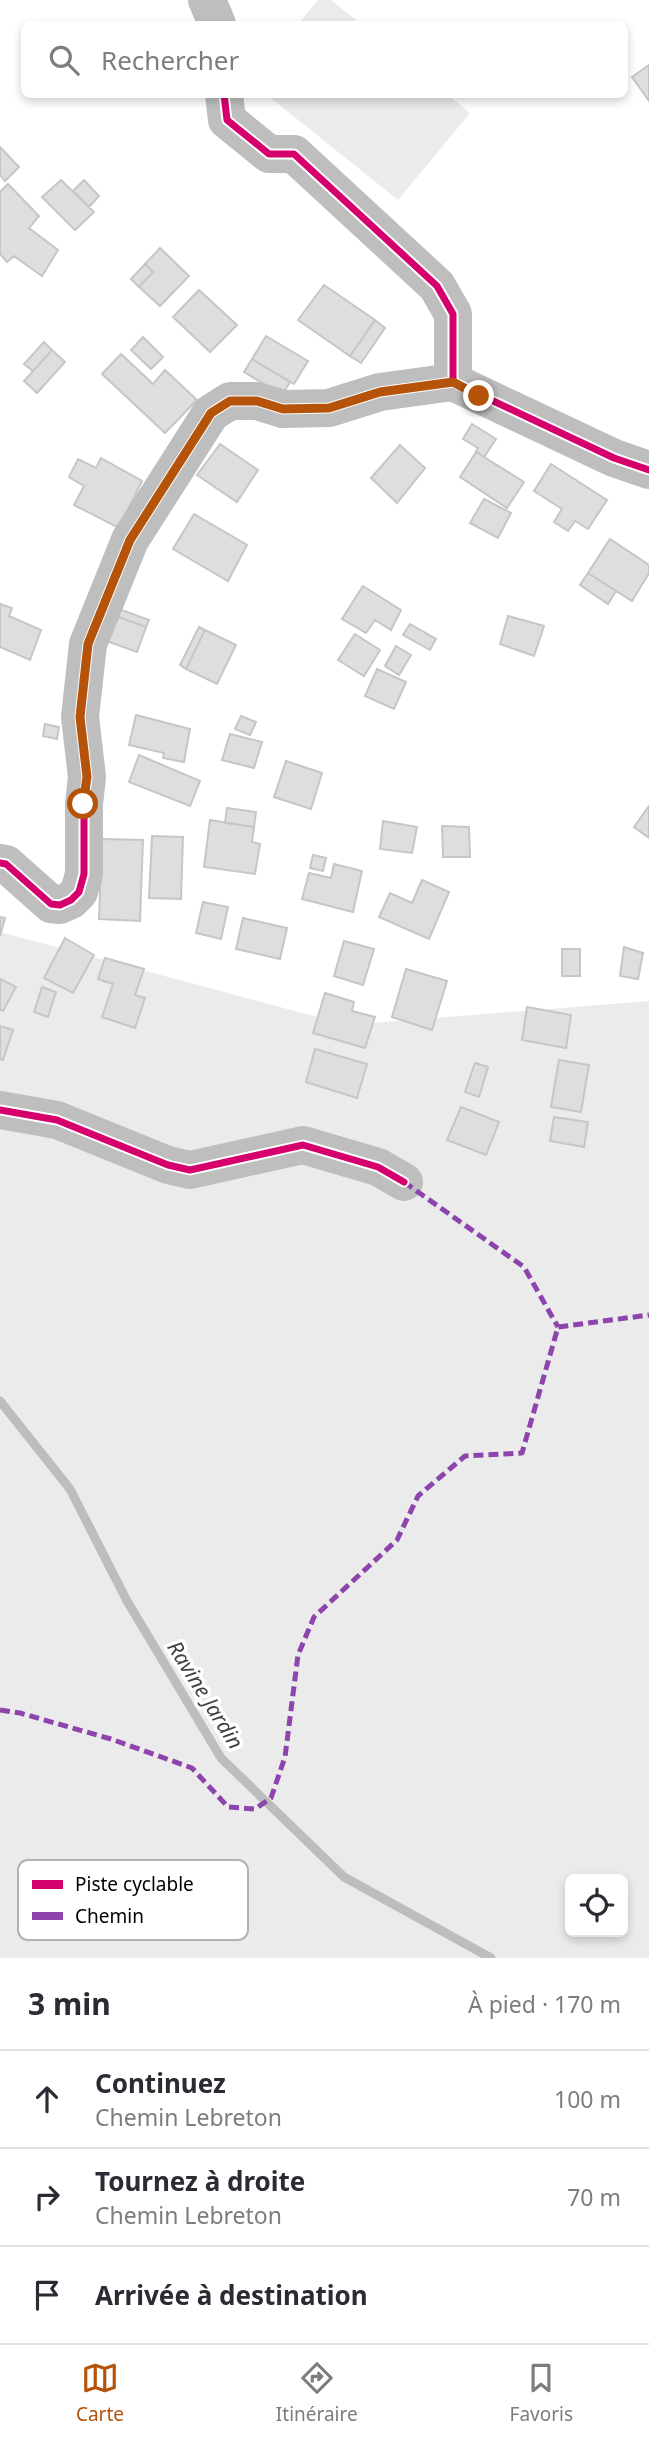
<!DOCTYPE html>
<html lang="fr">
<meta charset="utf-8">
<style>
:root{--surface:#fff;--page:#f2f2f3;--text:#2b2b33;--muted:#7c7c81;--line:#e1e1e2;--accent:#b45309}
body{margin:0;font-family:"Noto Sans",sans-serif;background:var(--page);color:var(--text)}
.controls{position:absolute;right:21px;bottom:21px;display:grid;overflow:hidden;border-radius:10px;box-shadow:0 4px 10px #0003}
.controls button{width:63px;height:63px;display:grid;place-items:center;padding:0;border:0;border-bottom:2px solid var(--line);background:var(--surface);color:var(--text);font:35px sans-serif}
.stop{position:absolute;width:21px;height:21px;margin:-16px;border:5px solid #b45309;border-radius:50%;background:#fff}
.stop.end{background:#b45309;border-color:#fff;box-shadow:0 2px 7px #0008}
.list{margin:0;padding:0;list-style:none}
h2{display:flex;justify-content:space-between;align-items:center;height:91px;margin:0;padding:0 28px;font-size:30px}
h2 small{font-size:23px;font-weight:400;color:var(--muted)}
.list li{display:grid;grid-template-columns:46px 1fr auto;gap:21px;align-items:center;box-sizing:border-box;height:98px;padding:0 28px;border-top:2px solid var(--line)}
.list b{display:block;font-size:26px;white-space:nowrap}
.list p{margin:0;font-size:23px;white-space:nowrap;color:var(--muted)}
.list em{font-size:23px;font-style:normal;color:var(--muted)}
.icon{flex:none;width:38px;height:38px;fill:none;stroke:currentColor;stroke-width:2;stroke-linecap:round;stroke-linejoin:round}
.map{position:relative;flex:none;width:649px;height:1958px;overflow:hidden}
.search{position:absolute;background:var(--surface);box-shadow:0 4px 10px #0003;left:21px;right:21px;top:21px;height:77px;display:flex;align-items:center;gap:18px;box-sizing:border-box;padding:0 24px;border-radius:10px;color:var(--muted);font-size:26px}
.sheet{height:385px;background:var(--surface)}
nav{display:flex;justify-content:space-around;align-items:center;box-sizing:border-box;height:98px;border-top:2px solid var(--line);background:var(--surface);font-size:19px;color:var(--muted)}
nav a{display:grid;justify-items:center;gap:4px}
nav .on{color:var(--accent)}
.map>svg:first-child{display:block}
.green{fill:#ebebeb;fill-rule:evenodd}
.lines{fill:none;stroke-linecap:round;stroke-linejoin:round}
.stream{stroke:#bdbdbd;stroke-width:9}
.building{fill:#dedede;stroke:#c6c6c6;stroke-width:2}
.minor{stroke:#bebebe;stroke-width:38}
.quiet{stroke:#8e44ad;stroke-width:5;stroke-dasharray:10 5;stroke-linecap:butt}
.cycleway-casing{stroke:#fff;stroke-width:11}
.cycleway{stroke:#d6006c;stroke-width:7}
.route{stroke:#b45309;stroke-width:9}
.labels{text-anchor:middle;stroke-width:7;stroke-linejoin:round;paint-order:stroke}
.water-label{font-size:21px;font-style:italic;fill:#424242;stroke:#fff}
.key{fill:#fff;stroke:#b2b2b2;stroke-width:2}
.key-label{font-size:19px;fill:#000}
</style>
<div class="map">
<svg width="649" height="1958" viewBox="0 0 649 1958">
<rect width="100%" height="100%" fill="#fff"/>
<path class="green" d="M318,0h13l30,24h-63z
M267,95h181l22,18 -72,87z
M0,932l347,93 302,-24v957h-649zM570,1879h53v53h-53z"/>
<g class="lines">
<path class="stream" d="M0,1401l70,88 57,112 94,157 123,119 147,81"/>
</g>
<path class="building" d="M649,65v36l-17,-24z
M0,147l19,20 -14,14 -5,-6z
M61,180l33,32 -19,18 -33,-33z
M84,180l15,16 -10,11 -16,-16z
M8,184l31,32 -10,12 29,22 -16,26 -28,-20 -7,6 -7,-8v-62z
M160,248l29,28 -29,30 -21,-19 14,-15 -8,-8z
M145,264l8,8 -14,15 -8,-8z
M324,285l51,35 -25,36 -52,-36z
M199,290l38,35 -27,27 -37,-35z
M375,320l10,8 -24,35 -11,-7z
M266,336l42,25 -14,23 -42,-25z
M143,337l20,20 -12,12 -20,-19z
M44,342l8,8 -19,21 -9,-7z
M52,350l13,12 -28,31 -13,-12z
M121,354l32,30 12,-14 32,30 -32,33 -63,-59z
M252,359l38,23 -8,13 -38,-23z
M472,424l24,15 -12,18 -8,-6 2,-3 -15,-9z
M220,444l38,26 -21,32 -40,-27z
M400,445l25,23 -28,35 -26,-25z
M476,452l48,30 -17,26 -47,-31z
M101,458l41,23 -23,47 -45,-23 10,-19 -15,-9 9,-18 18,9z
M551,464l56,36 -19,29 -13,-8 -7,10 -14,-9 8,-13 -28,-18z
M484,499l27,14 -13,25 -28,-15z
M194,514l53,31 -19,36 -55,-32z
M610,539l39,26v8l-17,28 -44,-28z
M588,573l28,18 -8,13 -28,-19z
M363,586l38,24 -10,20 -16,-10 -9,13 -24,-14z
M0,604l12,4 -3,8 32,14 -11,30 -30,-13z
M111,606l38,14 -3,7 -38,-14z
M108,613l38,14 -9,25 -39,-14z
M508,616l36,10 -10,30 -34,-12z
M410,624l26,15 -6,11 -27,-15z
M199,627l6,3 -19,39 -6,-4z
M205,630l31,15 -19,39 -31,-15z
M355,634l25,16 -16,26 -26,-16z
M396,646l15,9 -12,20 -14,-9z
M377,669l29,13 -12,27 -29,-13z
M136,715l54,14 -6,33 -21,-4 1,-5 -35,-8z
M241,716l15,6 -6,13 -15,-6z
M45,724l14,3 -2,12 -14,-3z
M230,734l32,8 -8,26 -32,-8z
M139,755l61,26 -10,25 -61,-24z
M286,761l36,12 -11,36 -37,-12z
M649,806v32l-15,-11z
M227,808l29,4 -2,15 -29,-4z
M210,820l44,7 -2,15 8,2 -5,30 -51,-7z
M383,821l34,6 -5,26 -32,-4z
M442,826l27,1 1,30h-27z
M152,836l31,1 -2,62 -32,-1z
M102,839l41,1 -3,81 -41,-2z
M313,855l13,3 -3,13 -13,-3z
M334,864l28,7 -9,41 -51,-13 7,-26 22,5z
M422,880l27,12 -20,47 -50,-22 11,-24 22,10z
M203,902l25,5 -7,32 -25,-6z
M0,917l5,1 -5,18z
M243,918l44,10 -7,31 -44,-10z
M65,938l29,17 -21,38 -29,-15z
M344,941l30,8 -11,36 -29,-9z
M624,947l19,6 -5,26 -18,-3z
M562,949h18v27h-18z
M105,958l39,11 -9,26 10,3 -10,30 -33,-11 11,-33 -15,-5z
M406,969l41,12 -15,49 -40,-13z
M0,979l16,8 -13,24 -3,-1z
M42,987l14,5 -8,25 -14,-5z
M325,993l29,9 -2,9 23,6 -10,31 -52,-15z
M527,1007l44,8 -5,33 -44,-8z
M0,1026l13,4 -10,30 -3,-1z
M315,1049l52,15 -10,34 -51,-16z
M559,1060l30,5 -8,47 -30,-5z
M475,1063l13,4 -9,30 -14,-5z
M461,1107l38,15 -13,33 -39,-15z
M554,1117l34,5 -4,25 -34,-6z"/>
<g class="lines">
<path class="minor" d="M207,0l10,24
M224,94l3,26 42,34h25l143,132 16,28v68
M0,863l6,1 45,40 9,1 11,-5 8,-8 5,-18v-70l3,-27 -7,-60 8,-73 42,-104 81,-127 19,-12h27l26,8 46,-1 51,-16 73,-10 161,76 35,12
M0,1110l57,10 111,45 22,5 113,-25 75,22 26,15"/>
<path class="quiet" d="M404,1182l120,85 34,60
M0,1710l20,3 91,26 81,29 36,39 27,2 16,-11 14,-41 13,-102 16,-38 83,-77 21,-44 47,-40 57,-3 36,-126 91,-12"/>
<defs>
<path id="cycleway" d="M224,94l3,26 42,34h25l143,132 16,28v68
M0,863l6,1 45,40 9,1 11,-5 8,-8 5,-18v-70l3,-27 -7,-60 8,-73 42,-104 81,-127 19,-12h27l26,8 46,-1 51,-16 73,-10 161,76 35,12
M0,1110l57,10 111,45 22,5 113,-25 75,22 26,15"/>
</defs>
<use href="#cycleway" class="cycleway-casing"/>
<use href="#cycleway" class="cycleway"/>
</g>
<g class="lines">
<path class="route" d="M83,804l4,-27 -7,-60 8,-73 42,-104 81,-127 19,-12h27l26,8 46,-1 51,-16 73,-10 26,14"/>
</g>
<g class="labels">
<g class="water-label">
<text transform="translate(205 1695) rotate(58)" y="7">Ravine Jardin</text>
</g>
</g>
<rect x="18" y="1860" width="230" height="80" rx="10" class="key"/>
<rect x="32" y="1880" width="31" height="9" fill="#d6006c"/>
<rect x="32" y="1912" width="31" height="8" fill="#8e44ad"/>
<g class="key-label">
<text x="75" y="1891">Piste cyclable</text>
<text x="75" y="1923">Chemin</text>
</g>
</svg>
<div class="controls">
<button><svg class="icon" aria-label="locate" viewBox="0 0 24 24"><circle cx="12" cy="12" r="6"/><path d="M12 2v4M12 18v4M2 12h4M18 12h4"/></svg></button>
</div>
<div class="stop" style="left:83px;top:804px"></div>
<div class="stop end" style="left:479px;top:396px"></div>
<div class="search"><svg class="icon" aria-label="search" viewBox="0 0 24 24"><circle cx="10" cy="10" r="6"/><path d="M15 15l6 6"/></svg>Rechercher</div>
</div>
<section class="sheet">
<h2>3 min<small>À pied · 170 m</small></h2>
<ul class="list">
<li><svg class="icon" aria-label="ahead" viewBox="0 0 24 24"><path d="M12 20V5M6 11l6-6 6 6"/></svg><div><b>Continuez</b><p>Chemin Lebreton</p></div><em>100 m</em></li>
<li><svg class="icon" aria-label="right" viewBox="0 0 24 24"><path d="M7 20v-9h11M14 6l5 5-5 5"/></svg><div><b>Tournez à droite</b><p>Chemin Lebreton</p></div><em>70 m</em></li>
<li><svg class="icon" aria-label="arrive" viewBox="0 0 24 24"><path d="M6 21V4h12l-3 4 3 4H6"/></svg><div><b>Arrivée à destination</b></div></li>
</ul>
</section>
<nav>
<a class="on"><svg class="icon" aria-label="map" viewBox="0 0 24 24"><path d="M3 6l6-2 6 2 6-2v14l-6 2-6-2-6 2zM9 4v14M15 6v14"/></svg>Carte</a>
<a><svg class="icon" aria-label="directions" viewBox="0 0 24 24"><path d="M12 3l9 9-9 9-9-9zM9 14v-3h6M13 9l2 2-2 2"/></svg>Itinéraire</a>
<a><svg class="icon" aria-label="saved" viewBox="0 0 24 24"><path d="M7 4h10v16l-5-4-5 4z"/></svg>Favoris</a>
</nav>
